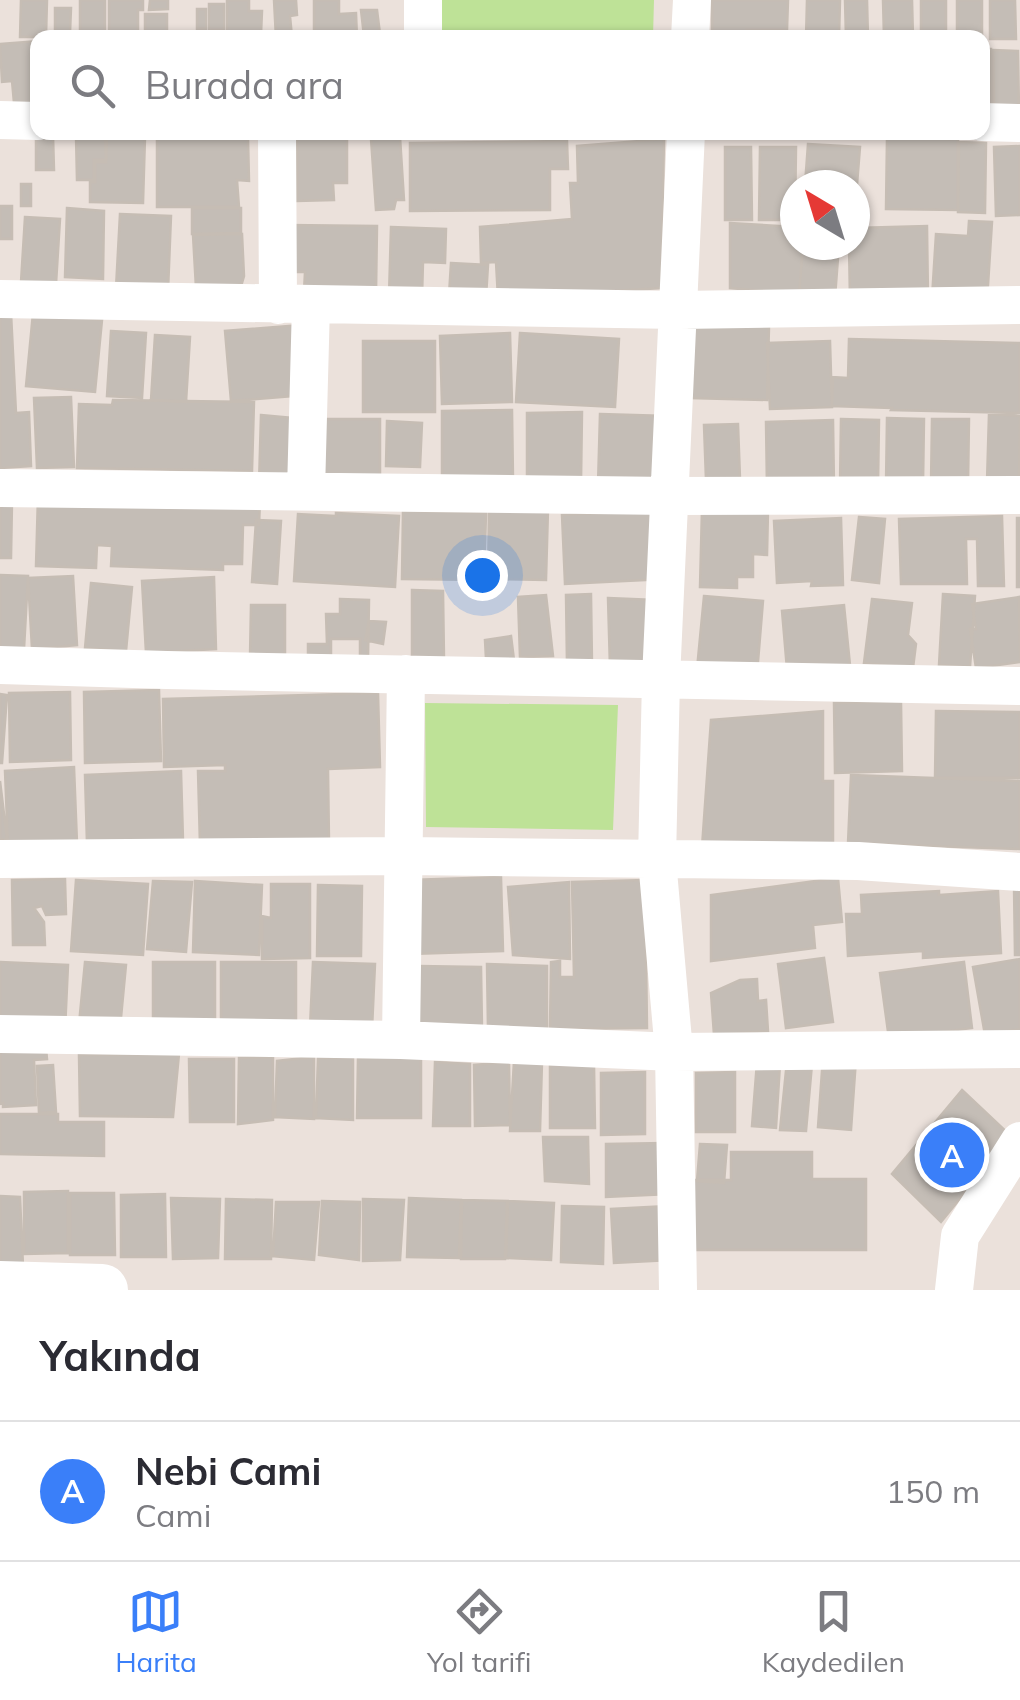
<!DOCTYPE html>
<html lang="tr">
<meta charset="utf-8">
<style>
:root{--surface:#fff;--page:#f2f2f3;--text:#2b2b33;--muted:#7c7c81;--line:#e1e1e2;--accent:#3a7ff9}
body{margin:0;font-family:Mulish,sans-serif;background:var(--page);color:var(--text)}
.compass{position:absolute;left:780px;top:170px;width:90px;height:90px;border-radius:50%;background:var(--surface);box-shadow:0 2px 8px #0004;rotate:322deg}
.you{position:absolute;left:482px;top:575px;width:35px;height:35px;margin:-25px;border:8px solid #fff;border-radius:50%;background:#1a73e8;box-shadow:0 0 0 15px #1a73e833}
.badge{display:grid;place-items:center;width:65px;height:65px;border-radius:50%;background:var(--accent);color:#fff;font-size:32px;font-weight:700}
.pin{position:absolute;translate:-50% -50%;border:5px solid #fff;box-shadow:0 2px 10px #0006}
.list{margin:0;padding:0;list-style:none}
h2{display:flex;justify-content:space-between;align-items:center;height:130px;margin:0;padding:0 40px;font-size:42px}
h2 small{font-size:32px;font-weight:400;color:var(--muted)}
.list li{display:grid;grid-template-columns:65px 1fr auto;gap:30px;align-items:center;box-sizing:border-box;height:140px;padding:0 40px;border-top:2px solid var(--line)}
.list b{display:block;font-size:38px;white-space:nowrap}
.list p{margin:0;font-size:32px;white-space:nowrap;color:var(--muted)}
.list em{font-size:32px;font-style:normal;color:var(--muted)}
.icon{flex:none;width:55px;height:55px;fill:none;stroke:currentColor;stroke-width:2;stroke-linecap:round;stroke-linejoin:round}
.map{position:relative;flex:none;width:1020px;height:1290px;overflow:hidden}
.search{position:absolute;background:var(--surface);box-shadow:0 2px 8px #0004;left:30px;right:30px;top:30px;height:110px;display:flex;align-items:center;gap:25px;box-sizing:border-box;padding:0 35px;border-radius:20px;color:var(--muted);font-size:38px}
.sheet{height:270px;background:var(--surface)}
nav{display:flex;justify-content:space-around;align-items:center;box-sizing:border-box;height:140px;border-top:2px solid var(--line);background:var(--surface);font-size:28px;color:var(--muted)}
nav a{display:grid;justify-items:center;gap:5px}
nav .on{color:var(--accent)}
.map>svg:first-child{display:block}
.green{fill:#bee297}
.building{fill:#c4bdb6;stroke:#c6bdb4;stroke-width:2.5}
.lines{fill:none;stroke-linecap:round;stroke-linejoin:round}
.street{stroke:#fff;stroke-width:38}
.secondary{stroke:#fff;stroke-width:52}
</style>
<div class="map">
<svg width="1020" height="1290" viewBox="0 0 1020 1290">
<rect width="100%" height="100%" fill="#ebe1db"/>
<path class="green" d="M434,0h220l-1,37h-218z
M425,703l193,2 -5,125 -187,-3z"/>
<path class="building" d="M21,0h26l-1,37h-26z
M80,0h25v35h-25z
M109,0h34v10h-5v28l-29,-1z
M150,0h18v9l-19,1z
M227,0h22v11h13l-1,23h-34z
M274,0h22l1,15 -7,1 2,21 -16,1z
M314,0h25v14l17,-1 1,25h-43z
M712,0h76l-1,30h-40v8h-35z
M807,0h33l-1,38h-33z
M845,0h22l1,38h-22z
M883,0h29l1,38h-29z
M921,0h25v38h-25z
M957,0h25v37h-25z
M990,0h25l1,39h-26z
M209,4h15v26h-15z
M55,8h16l-1,25h-15z
M197,9h9v20h-9z
M361,10h16l3,24 -16,2z
M145,14h22v23h-22z
M38,41v71l-23,2 -3,-33 -10,1 -2,-38z
M982,49h9l1,61h-10z
M993,50l25,1 1,60h-25z
M297,132h50v51h-14l1,17 -37,1z
M36,135h17l1,35h-18z
M76,136h29l1,24h-12v20h-17z
M107,136l38,1 -2,66 -53,-1v-20h5v-20h11z
M157,137l91,1 1,43 -12,-1 2,27h-82z
M400,137l4,63h-8l-2,9 -18,1 -5,-71z
M887,138l71,1v71l-72,-1z
M664,139l-3,149 -163,10 -2,-36 -15,1 -1,-36 92,-8 -2,-36h8l-1,-37z
M567,141l1,28h-18v41l-140,1v-68z
M959,142l27,1 -1,70 -27,-1z
M808,144l52,3 -5,63v-25h-50z
M1020,146v69l-24,1 -2,-69z
M725,147h26l1,73h-27z
M760,147h36l-1,73h-36z
M21,184h10v22h-10z
M0,206h12v33h-12z
M67,208l37,3 -1,68 -38,-2z
M192,208h49v25l-49,1z
M120,214l51,2 -3,75 -52,-3z
M25,217l35,2 -4,65 -35,-2z
M969,221l23,1 -5,79 -55,-3 4,-64 32,2z
M730,223l65,4v18h8l-4,49 -69,-6z
M287,225l90,1 -1,67 -72,-1 1,-20h-19z
M927,226l1,72 -78,2 -1,-55h6v-17z
M391,227l55,2 -1,34 -22,-1 -1,35 -33,-1z
M242,234l2,42 -2,7 -7,4 -39,1 -3,-53z
M803,245h36l-4,52 -36,-2z
M451,263l37,2 -2,32 -37,-2z
M11,313l5,100 13,-1 2,54 -31,2v-154z
M33,313l69,7 -7,72 -69,-6z
M689,324l80,3 -2,73 -77,-2z
M300,325l5,70 -74,6 -6,-70z
M111,331l35,2 -4,65 -35,-2z
M510,333l2,69 -70,2 -2,-68z
M520,333l99,6 -4,68 -99,-5z
M155,335l35,2 -4,65 -35,-2z
M849,339l171,4v70l-129,-3 1,-2 -60,-2 1,-29 15,1z
M363,341h72v71h-72z
M830,341l2,66 -62,2 -3,-66z
M71,397l3,70 -37,1 -3,-70z
M113,400l141,2 -2,69 -175,-3 2,-64 33,1z
M512,410l1,69 -71,2v-70z
M582,412l-1,70h-54v-69z
M600,414l67,2 -3,71 -66,-2z
M989,414l31,2 -1,67 -32,-1z
M261,415l42,4 -3,67 -41,-2z
M887,418l37,1 -1,66h-37z
M315,419h65v72h-66z
M841,419l38,1 -1,66h-38z
M932,419h37l-1,66h-37z
M833,420l1,67 -67,2 -1,-67z
M387,421l35,2 -2,44 -34,-1z
M738,424l2,55 -34,1 -2,-55z
M38,496l222,5 -1,24h-16l-1,39h-19v6l-112,-4 1,-20 -15,-1 -1,23 -60,-2z
M0,502h12l-1,56h-11z
M489,508l59,1 -2,71 -58,-1z
M702,509l66,2 -1,44 -14,-1v23h-16v11l-37,-1z
M662,510l3,69 -100,5 -3,-69z
M403,511l83,2 -2,67 -82,-1z
M336,513l63,3 -4,71 -101,-6 4,-67 38,2z
M1002,516l2,70h-26l-1,-47h-11l1,45h-66l-2,-65z
M859,517l26,2 -6,64 -27,-3z
M841,518l2,67 -32,1 1,-5 -35,2 -3,-62z
M1017,518h3v69h-3z
M256,520l25,1 -4,63 -25,-2z
M0,575l28,1 -4,73 -24,-1z
M73,576l4,69 -45,4 -4,-71z
M214,577l2,72 -70,4 -4,-72z
M91,583l41,4 -6,64 -41,-3z
M412,590l31,1 1,68 -32,-3z
M591,594l1,70h-25l-1,-69z
M943,594l32,2 -5,71 -31,-2z
M546,595l7,61 -33,1 -2,-60z
M704,596l59,5 -6,73 -60,-5z
M1019,597l1,65 -44,6 -6,-39h6l-4,-25z
M608,598l47,2 1,73 -46,-5z
M340,599l29,1 -1,60h-8v-21h-29v20h-23v-15h19l-1,-30h14z
M872,599l40,4 -4,32 8,9 -3,24 -49,-5z
M251,605h34v53l-35,-1z
M844,605l7,70 -63,6 -6,-70z
M369,621l17,1 -3,22 -18,-4z
M511,636l3,24 -28,-1 -1,-19z
M159,690l2,71 -76,2 -1,-71z
M70,692l1,68 -61,2 -1,-69z
M378,693l2,74 -52,2 1,73 -129,3 -2,-74h27v-6l-61,2 -1,-68z
M0,694l7,1 -5,68h-2z
M901,702l1,69 -67,2 -1,-70z
M823,711v70h10v69l-131,-3 9,-127z
M936,711l84,1v66h-85z
M74,767l3,76 -69,3 -3,-75z
M181,771l2,69 -96,3 -2,-68z
M851,775l169,6v68l-172,-6z
M0,781l7,58 -7,1z
M501,877l2,74 -92,3 -2,-74z
M838,878l4,44 -29,3 2,23 -104,13v-66z
M65,879l1,35 -20,1 -4,-9 -8,2 10,14 1,23h-32l-1,-65z
M76,880l72,4 -5,71 -72,-4z
M645,880l2,148 -97,1 1,-67 9,-1v16h14l-2,-95z
M153,881l39,1 -6,70 -39,-3z
M195,881l67,4 -3,70 -66,-3z
M569,882l1,77 -57,-4 -5,-68z
M271,884h39v74l-48,1v-43l9,2z
M318,885l44,1 -1,70h-44z
M1014,886h6v69h-5z
M939,891v4l59,-4 3,62 -78,5v-7l-75,5 -2,-42h16l-1,-19z
M824,958l9,64 -47,6 -8,-64z
M1020,959v70l-35,6 -12,-68z
M0,962l68,3 -3,65 -65,-2z
M85,962l41,3 -6,63 -41,-4z
M153,962h62v61h-62z
M221,962h75v62l-75,1z
M313,962l62,2 -3,65 -62,-2z
M964,962l8,66 -83,11 -9,-66z
M487,964l60,2v63h-59z
M418,966l63,1 1,62 -63,-1z
M757,979l1,22 8,-1 2,31 -54,4 -3,-42 29,-13z
M45,1037l2,22 -13,1 2,45 -33,2v-4l-3,1v-64z
M179,1054l-6,63 -93,-1 -1,-61z
M421,1055v63h-64l1,-60z
M273,1057v63l-35,4 1,-66z
M314,1057v62l-39,-2 2,-56z
M353,1057v63l-37,-2 2,-60z
M823,1057l33,2 -5,71 -33,-3z
M189,1059h45v63h-44z
M514,1061l28,1 -2,69h-30z
M787,1061l25,3 -6,67 -26,-1z
M435,1062l35,2v62h-37z
M509,1062l1,63 -35,1 -1,-61z
M757,1062l23,2 -4,64 -24,-2z
M53,1065l3,47 -17,1 -2,-47z
M550,1065h44l1,63h-45z
M645,1072v62l-44,1v-62z
M735,1072v60h-39v-59z
M962,1090l49,46 -70,86 -49,-48z
M0,1114h58v8h46v34l-104,-2z
M543,1137h45l1,47 -44,-3z
M665,1143l4,51 -63,3v-53z
M700,1144l27,1 -3,38 -27,-2z
M731,1152h81v27h54v71h-186v-70h51z
M68,1191v62l-44,1v-62z
M70,1193h44l1,62h-45z
M165,1194l1,63h-45v-62z
M0,1196l20,1 3,69 -23,1z
M171,1198l49,1 -2,59 -45,1z
M409,1198l52,2 -2,58 -52,-1z
M226,1199l46,1 -1,59h-46z
M363,1199l41,1 -4,60 -37,1z
M462,1200l45,1 -2,58h-44z
M322,1201l38,1 -1,58 -40,-5z
M508,1201l46,2 -3,57 -45,-2z
M276,1202h43l-5,58 -41,-4z
M562,1206l42,1 -1,57 -42,-2z
M667,1206l3,54 -56,3 -3,-54z"/>
<g class="lines">
<path class="street" d="M423,38v-38
M690,38l2,-38
M0,120l38,1
M982,122l38,1
M277,132l1,173
M0,299l679,11 341,-5
M0,488l670,8 350,-1
M306,491l5,-187
M0,665l167,5 853,16
M0,859l405,-3 453,5 162,11
M0,1034l401,6 273,12 346,-3
M401,1040l5,-366
M678,1290l-4,-238 -17,-192 4,-181 25,-547
M954,1290l6,-54 60,-95"/>
<path class="secondary" d="M0,1287l102,3"/>
</g>
</svg>
<svg class="compass" viewBox="-18 -18 36 36"><path d="M0-13l5 13h-10z" fill="#e53935"/><path d="M0 13l5-13h-10z" fill="#7c7c81"/></svg>
<div class="you"></div>
<div class="pin badge" style="left:952px;top:1155px">A</div>
<div class="search"><svg class="icon" aria-label="search" viewBox="0 0 24 24"><circle cx="10" cy="10" r="6"/><path d="M15 15l6 6"/></svg>Burada ara</div>
</div>
<section class="sheet">
<h2>Yakında<small></small></h2>
<ul class="list">
<li><span class="badge">A</span><div><b>Nebi Cami</b><p>Cami</p></div><em>150 m</em></li>
</ul>
</section>
<nav>
<a class="on"><svg class="icon" aria-label="map" viewBox="0 0 24 24"><path d="M3 6l6-2 6 2 6-2v14l-6 2-6-2-6 2zM9 4v14M15 6v14"/></svg>Harita</a>
<a><svg class="icon" aria-label="directions" viewBox="0 0 24 24"><path d="M12 3l9 9-9 9-9-9zM9 14v-3h6M13 9l2 2-2 2"/></svg>Yol tarifi</a>
<a><svg class="icon" aria-label="saved" viewBox="0 0 24 24"><path d="M7 4h10v16l-5-4-5 4z"/></svg>Kaydedilen</a>
</nav>
